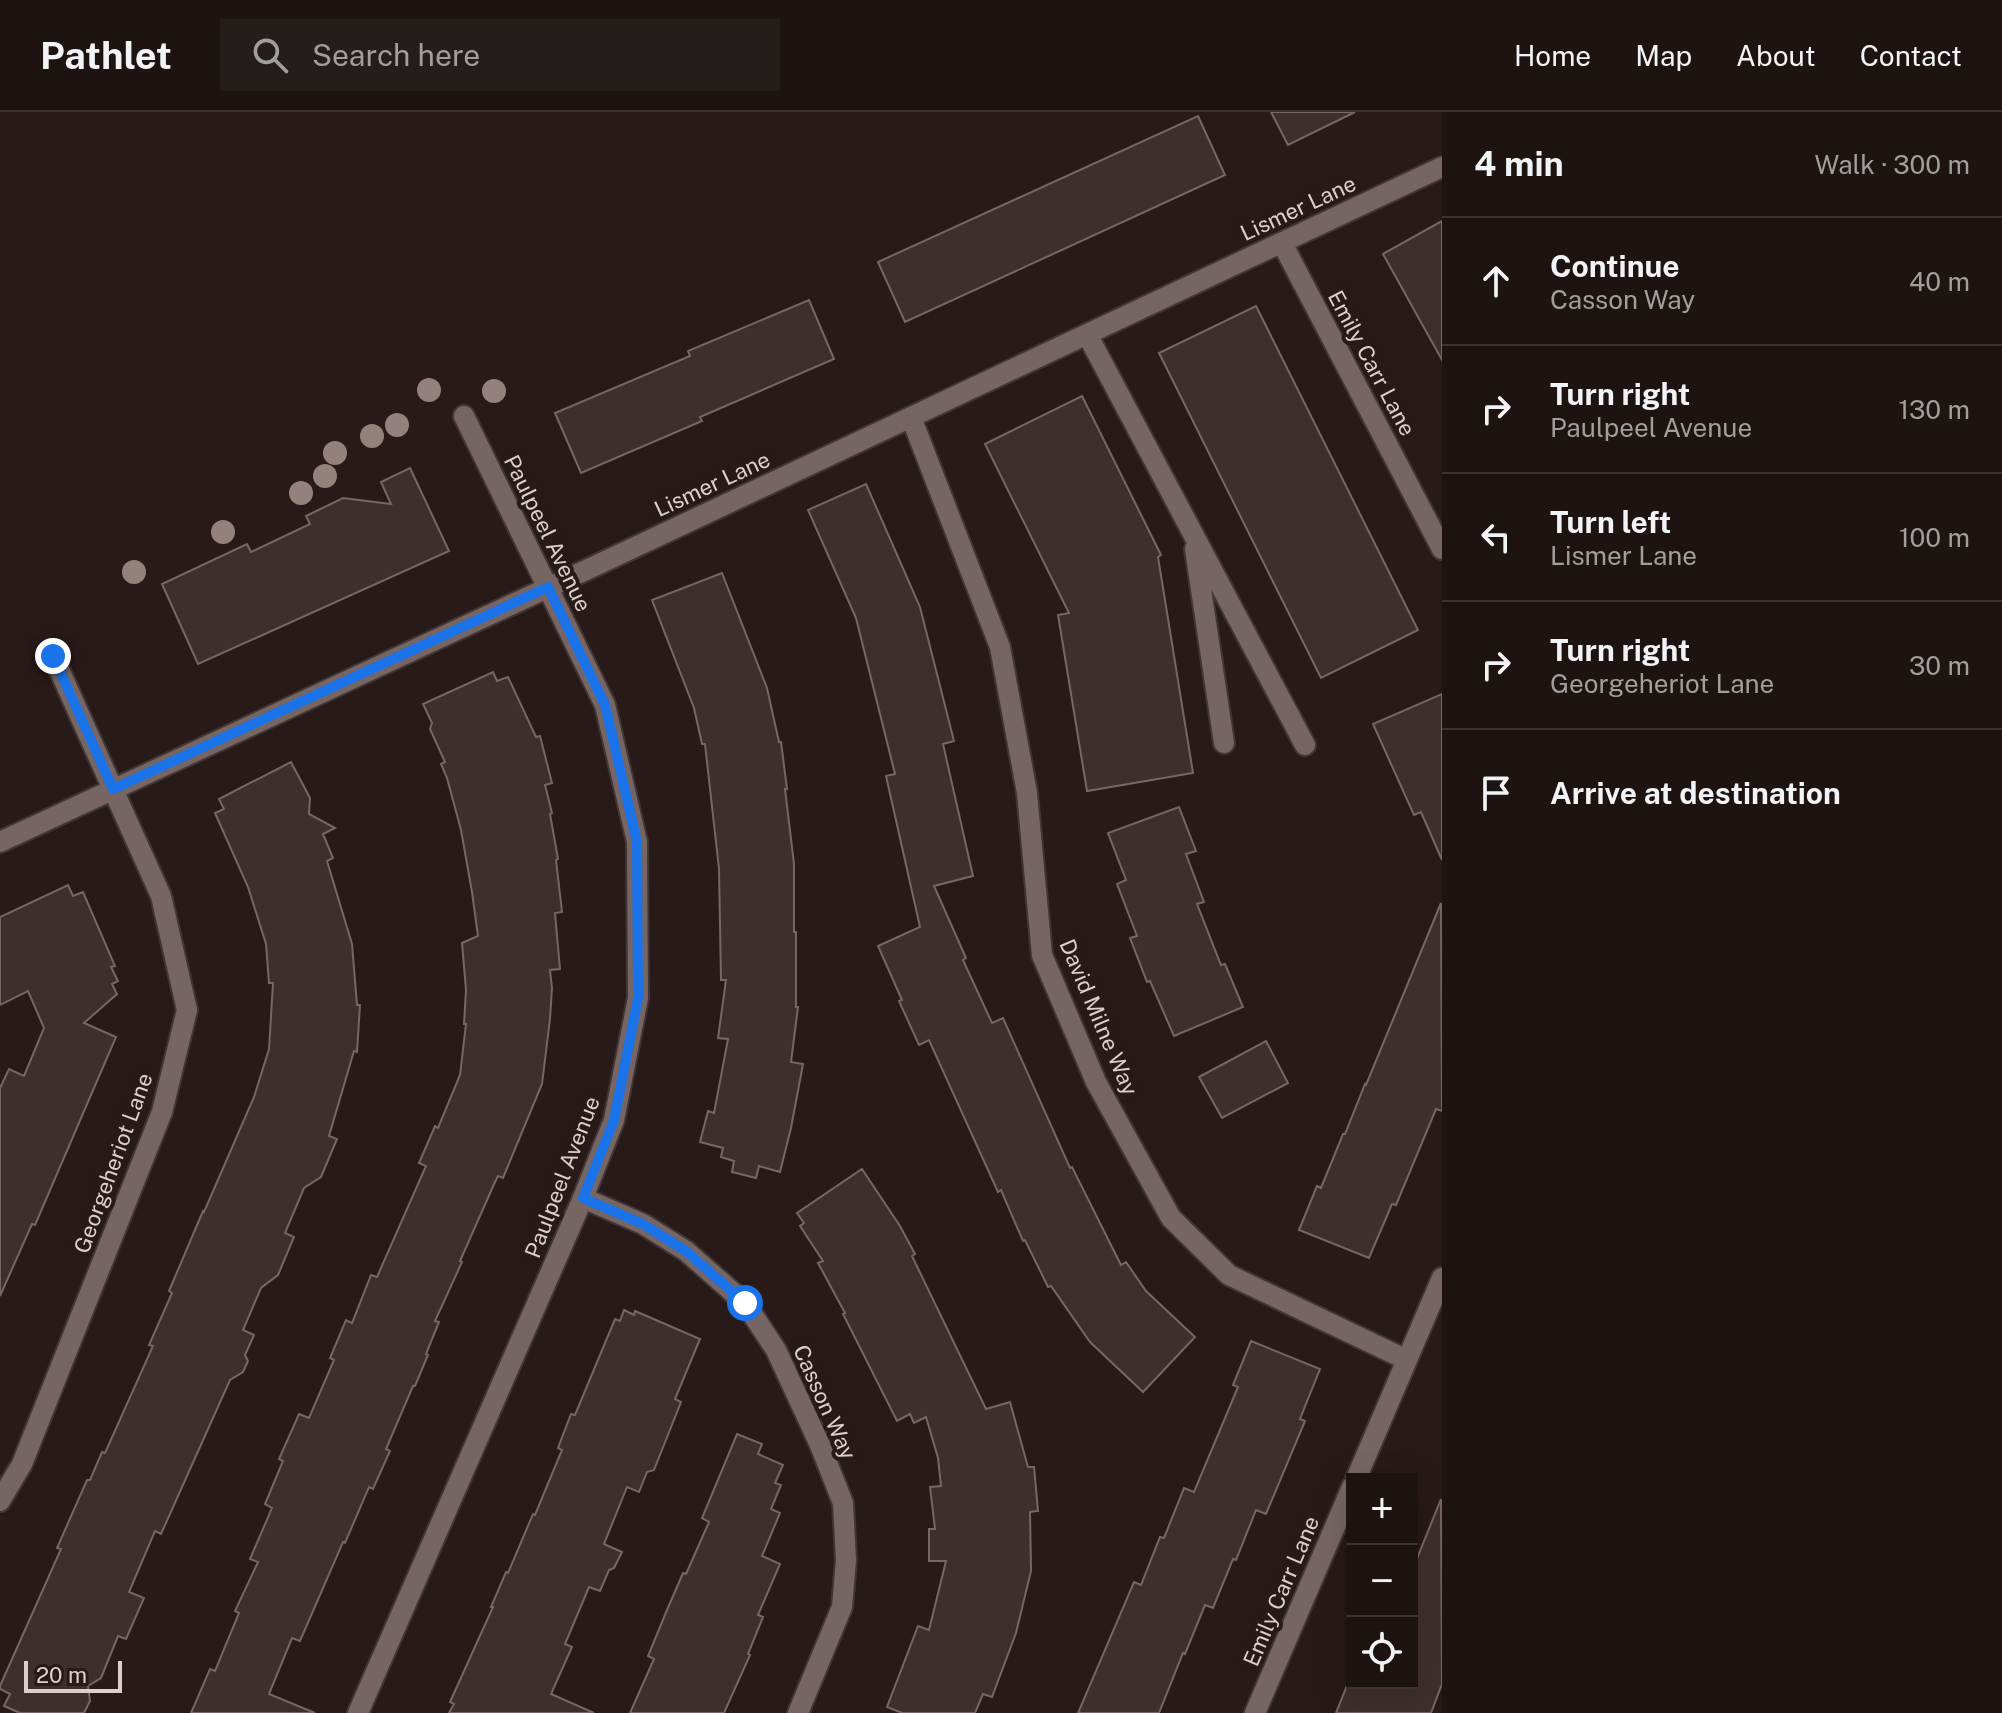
<!DOCTYPE html>
<meta charset="utf-8">
<style>
:root{--surface:#1d1412;--page:#251d1b;--text:#f1f3f6;--muted:#a09e9f;--line:#3b3332}
body{margin:0;font-family:"Public Sans",sans-serif;background:var(--page);color:var(--text)}
.controls{position:absolute;right:24px;bottom:24px;display:grid;overflow:hidden;border-radius:0px;box-shadow:0 8px 32px #0002}
.controls button{width:72px;height:72px;display:grid;place-items:center;padding:0;border:0;border-bottom:2px solid var(--line);background:var(--surface);color:var(--text);font:40px sans-serif}
.scale{position:absolute;left:24px;bottom:20px;width:98px;box-sizing:border-box;padding-left:8px;border:4px solid #dad0ce;border-top:0;font-size:22px;line-height:28px;white-space:nowrap;color:#dad0ce;-webkit-text-stroke:6px #271a18;paint-order:stroke}
.stop{position:absolute;width:24px;height:24px;margin:-18px;border:6px solid #1a73e8;border-radius:50%;background:#fff}
.stop.end{background:#1a73e8;border-color:#fff;box-shadow:0 2px 8px #0008}
.list{margin:0;padding:0;list-style:none}
h2{display:flex;justify-content:space-between;align-items:center;height:104px;margin:0;padding:0 32px;font-size:34px}
h2 small{font-size:26px;font-weight:400;color:var(--muted)}
.list li{display:grid;grid-template-columns:52px 1fr auto;gap:24px;align-items:center;box-sizing:border-box;height:128px;padding:0 32px;border-top:2px solid var(--line)}
.list b{display:block;font-size:30px;white-space:nowrap}
.list p{margin:0;font-size:26px;white-space:nowrap;color:var(--muted)}
.list em{font-size:26px;font-style:normal;color:var(--muted)}
.icon{flex:none;width:44px;height:44px;fill:none;stroke:currentColor;stroke-width:2;stroke-linecap:round;stroke-linejoin:round}
.map{position:relative;flex:none;width:1442px;height:1601px;overflow:hidden}
header{display:flex;align-items:center;gap:48px;box-sizing:border-box;height:112px;padding:0 40px;background:var(--surface);border-bottom:2px solid var(--line)}
header strong{font-size:38px}
nav{display:flex;gap:44px;margin-inline-start:auto;font-size:28px}
.search{width:560px;height:72px;background:var(--page);display:flex;align-items:center;gap:20px;box-sizing:border-box;padding:0 28px;border-radius:0px;color:var(--muted);font-size:30px}
main{display:flex}
aside{flex:1;background:var(--surface)}
.map>svg:first-child{display:block}
.building{fill:#3e2f2d;stroke:#776664;stroke-width:2}
.lines{fill:none;stroke-linecap:round;stroke-linejoin:round}
.street-casing{stroke:#403634;stroke-width:24}
.secondary-casing{stroke:#403634;stroke-width:24}
.street{stroke:#766563;stroke-width:20}
.secondary{stroke:#766563;stroke-width:20}
.tree{fill:#94807d}
.route{stroke:#1a73e8;stroke-width:10}
.labels{text-anchor:middle;stroke-width:8;stroke-linejoin:round;paint-order:stroke}
.street-label{font-size:22px;fill:#dad0ce;stroke:#271a18}
</style>
<header>
<strong>Pathlet</strong>
<div class="search"><svg class="icon" aria-label="search" viewBox="0 0 24 24"><circle cx="10" cy="10" r="6"/><path d="M15 15l6 6"/></svg>Search here</div>
<nav><a>Home</a><a>Map</a><a>About</a><a>Contact</a></nav>
</header>
<main>
<div class="map">
<svg width="1442" height="1601" viewBox="0 0 1442 1601">
<rect width="100%" height="100%" fill="#271a18"/>
<path class="building" d="M1271,0h84l-67,33z
M1198,4l27,59 -320,147 -27,-60z
M1442,109v139l-59,-106z
M809,188l25,59 -134,58 2,4 -121,52 -26,-60 135,-57 -2,-5z
M1256,194l162,324 -97,48 -162,-325z
M1082,284l79,159 -3,2 35,216 -106,18 -29,-176 11,-2 -84,-169z
M410,356l39,83 -251,113 -36,-80 85,-40 4,8 59,-28 -4,-8 37,-18 48,6 -10,-22z
M866,372l54,123 34,134 -11,3 30,132 -39,10 32,72 -3,2 29,63 11,-5 67,150 2,-1 49,98 5,-3 20,29 49,46 -52,55 -53,-50 -39,-56 -3,1 -23,-47 -2,1 -22,-51 -3,2 -69,-152 -10,5 -20,-44 3,-1 -24,-54 42,-19 -34,-151 9,-2 -39,-156 -48,-108z
M722,461l45,115 12,54h2l6,47h-2l9,75v68h2v75h2l-7,55 12,2 -12,64 -11,44 -21,-6 -3,12 -24,-6 2,-11 -13,-4 2,-9 -23,-6 8,-31 6,2 14,-74 -10,-1 8,-58h-5l-2,-111 -14,-125h-3l-8,-36 -42,-108z
M493,560l4,9 11,-4 28,60 4,-1 12,47 -7,2 7,28 -2,1 8,45 -2,1 6,52 -7,1 5,56 -10,1 2,18 -2,31 -8,65 -39,94 -5,-2 -3,6 -35,79 2,1 -27,59 4,1 -13,32 2,1 -13,31h-2l-27,63 4,2 -17,38 -4,-2 -24,56 -2,-1 -43,99 -8,-3 -23,56 46,19h-124l19,-44 5,2 24,-58 -4,-2 23,-49 -8,-3 22,-51 -7,-4 18,-43 -4,-2 20,-45 10,4 25,-58 -4,-2 16,-38 6,3 19,-48 6,2 49,-111 -7,-3 16,-37 3,2 22,-53 6,-51h-2l2,-34 -4,-47 16,-7 -6,-44 -11,-62 -14,-52 -6,-14 4,-2 -15,-33 2,-6 -9,-19z
M1442,582v166l-21,-48 -7,3 -41,-91z
M291,650l19,36 -1,16 26,14 -12,6 10,24 -6,3 25,83 5,61h3l-3,47 -3,-1 -25,85 8,3 -16,38 -17,11 -19,45 9,4 -16,38 -17,13 -18,42 11,5 -9,20 3,6 -5,11 -13,8 -69,154 -6,-3 -26,61 15,6 -18,41 -8,-3 -17,42 -13,8 2,15 -6,12h-64l-16,-7 6,-12 -10,-5v-3l61,-137 -4,-1 30,-68h3l12,-28 3,1 48,-107 -4,-1 23,-52 -3,-2 34,-80 1,1 50,-115 15,-48 4,-66h-4l-3,-39 -18,-57 -33,-74 9,-4 -5,-10z
M1179,695l17,44 -10,3 18,48 -7,2 24,61 4,-1 18,43 -69,29 -24,-55 -3,1 -17,-44 7,-2 -20,-52 9,-4 -18,-47z
M68,773l5,11 10,-4 32,74 -4,1 7,14 -6,3 5,10 -33,29 32,14 -81,188 -3,-1 -32,72v-208l9,-19 15,7 20,-48 -16,-37 -28,14v-88z
M1441,791l1,208 -6,-2 -40,96 -4,-1 -23,54 -70,-28 18,-44 4,2 22,-54h2l20,-50 1,1z
M1266,929l22,42 -66,35 -23,-41z
M862,1057l38,57 15,28 -3,2 74,153 24,-7 18,65h6l4,44 -8,1 1,59 -15,62 -24,64 -9,-3 -8,19h-73l-15,-6 31,-81 11,4 17,-69h-17v-32h6l-5,-42 11,-1 -3,-28 -12,-41 -12,6 -4,-9 -13,7 -54,-107 2,-1 -27,-50 5,-2 -23,-35 4,-3 -7,-10z
M624,1198l10,5 1,-4 65,28 -25,60 6,3 -27,68 -7,2 -8,20 -12,-5 -23,57 18,8 -8,16 -5,2 -9,21 -11,-4 -24,57 7,3 -21,47 43,19h-145l5,-9 -4,-2 43,-95h-2l15,-35 2,1 25,-59 2,1 27,-65 -4,-2 13,-34 4,1 40,-96 5,2z
M1251,1229l69,28 -20,50 5,2 -39,93 -10,-4 -20,50 -3,-1 -20,49 -8,-3 -20,49 -2,-1 -24,60h-81l56,-131 7,3 19,-48 4,1 20,-50 10,4 44,-105 -5,-2z
M737,1322l25,10 -4,10 25,11 -8,18 6,2 -10,24 9,4 -18,43 18,8 -22,51 5,2 -15,37 2,1 -26,58h-94l24,-54 -6,-3 19,-46 16,-37 3,1 23,-52 -7,-4z
M1441,1387l1,185 -11,29h-95l12,-30h64v-112z"/>
<g class="lines">
<defs>
<path id="street" d="M1282,131l160,306
M1087,222l218,411
M911,305l89,230 27,146 15,162 54,127 75,136 58,57 178,85
M1195,437l29,194
M0,730l599,-278 843,-397
M583,1086l60,26 43,27 59,52 31,47 44,95 23,58 3,57 -4,47 -44,106
M1356,1367l86,-201
M0,1389l22,-37 140,-352 25,-102 -26,-114 -108,-240
M1255,1601l97,-226"/>
<path id="secondary" d="M358,1601l225,-515 31,-78 24,-122 -1,-156 -32,-137 -141,-289"/>
</defs>
<use href="#street" class="street-casing"/>
<use href="#secondary" class="secondary-casing"/>
<use href="#street" class="street"/>
<use href="#secondary" class="secondary"/>
</g>
<g class="tree">
<circle cx="429" cy="278" r="12"/>
<circle cx="494" cy="279" r="12"/>
<circle cx="397" cy="313" r="12"/>
<circle cx="372" cy="324" r="12"/>
<circle cx="335" cy="341" r="12"/>
<circle cx="325" cy="364" r="12"/>
<circle cx="301" cy="381" r="12"/>
<circle cx="223" cy="420" r="12"/>
<circle cx="134" cy="460" r="12"/>
</g>
<g class="lines">
<path class="route" d="M53,544l60,133 435,-202 57,118 32,137 1,156 -24,122 -31,78 60,26 43,27 59,52"/>
</g>
<g class="labels">
<g class="street-label">
<text transform="translate(1298 96) rotate(-25)" y="8">Lismer Lane</text>
<text transform="translate(1372 251) rotate(62)" y="8">Emily Carr Lane</text>
<text transform="translate(712 372) rotate(-25)" y="8">Lismer Lane</text>
<text transform="translate(548 421) rotate(64)" y="8">Paulpeel Avenue</text>
<text transform="translate(1099 905) rotate(67)" y="8">David Milne Way</text>
<text transform="translate(113 1051) rotate(-70)" y="8">Georgeheriot Lane</text>
<text transform="translate(562 1065) rotate(-69)" y="8">Paulpeel Avenue</text>
<text transform="translate(825 1290) rotate(66)" y="8">Casson Way</text>
<text transform="translate(1281 1479) rotate(-67)" y="8">Emily Carr Lane</text>
</g>
</g>
</svg>
<div class="controls">
<button>+</button>
<button>−</button>
<button><svg class="icon" aria-label="locate" viewBox="0 0 24 24"><circle cx="12" cy="12" r="6"/><path d="M12 2v4M12 18v4M2 12h4M18 12h4"/></svg></button>
</div>
<div class="scale">20 m</div>
<div class="stop" style="left:745px;top:1191px"></div>
<div class="stop end" style="left:53px;top:544px"></div>
</div>
<aside>
<h2>4 min<small>Walk · 300 m</small></h2>
<ul class="list">
<li><svg class="icon" aria-label="ahead" viewBox="0 0 24 24"><path d="M12 20V5M6 11l6-6 6 6"/></svg><div><b>Continue</b><p>Casson Way</p></div><em>40 m</em></li>
<li><svg class="icon" aria-label="right" viewBox="0 0 24 24"><path d="M7 20v-9h11M14 6l5 5-5 5"/></svg><div><b>Turn right</b><p>Paulpeel Avenue</p></div><em>130 m</em></li>
<li><svg class="icon" aria-label="left" viewBox="0 0 24 24"><path d="M17 20v-9H6M10 6l-5 5 5 5"/></svg><div><b>Turn left</b><p>Lismer Lane</p></div><em>100 m</em></li>
<li><svg class="icon" aria-label="right" viewBox="0 0 24 24"><path d="M7 20v-9h11M14 6l5 5-5 5"/></svg><div><b>Turn right</b><p>Georgeheriot Lane</p></div><em>30 m</em></li>
<li><svg class="icon" aria-label="arrive" viewBox="0 0 24 24"><path d="M6 21V4h12l-3 4 3 4H6"/></svg><div><b>Arrive at destination</b></div></li>
</ul>
</aside>
</main>
